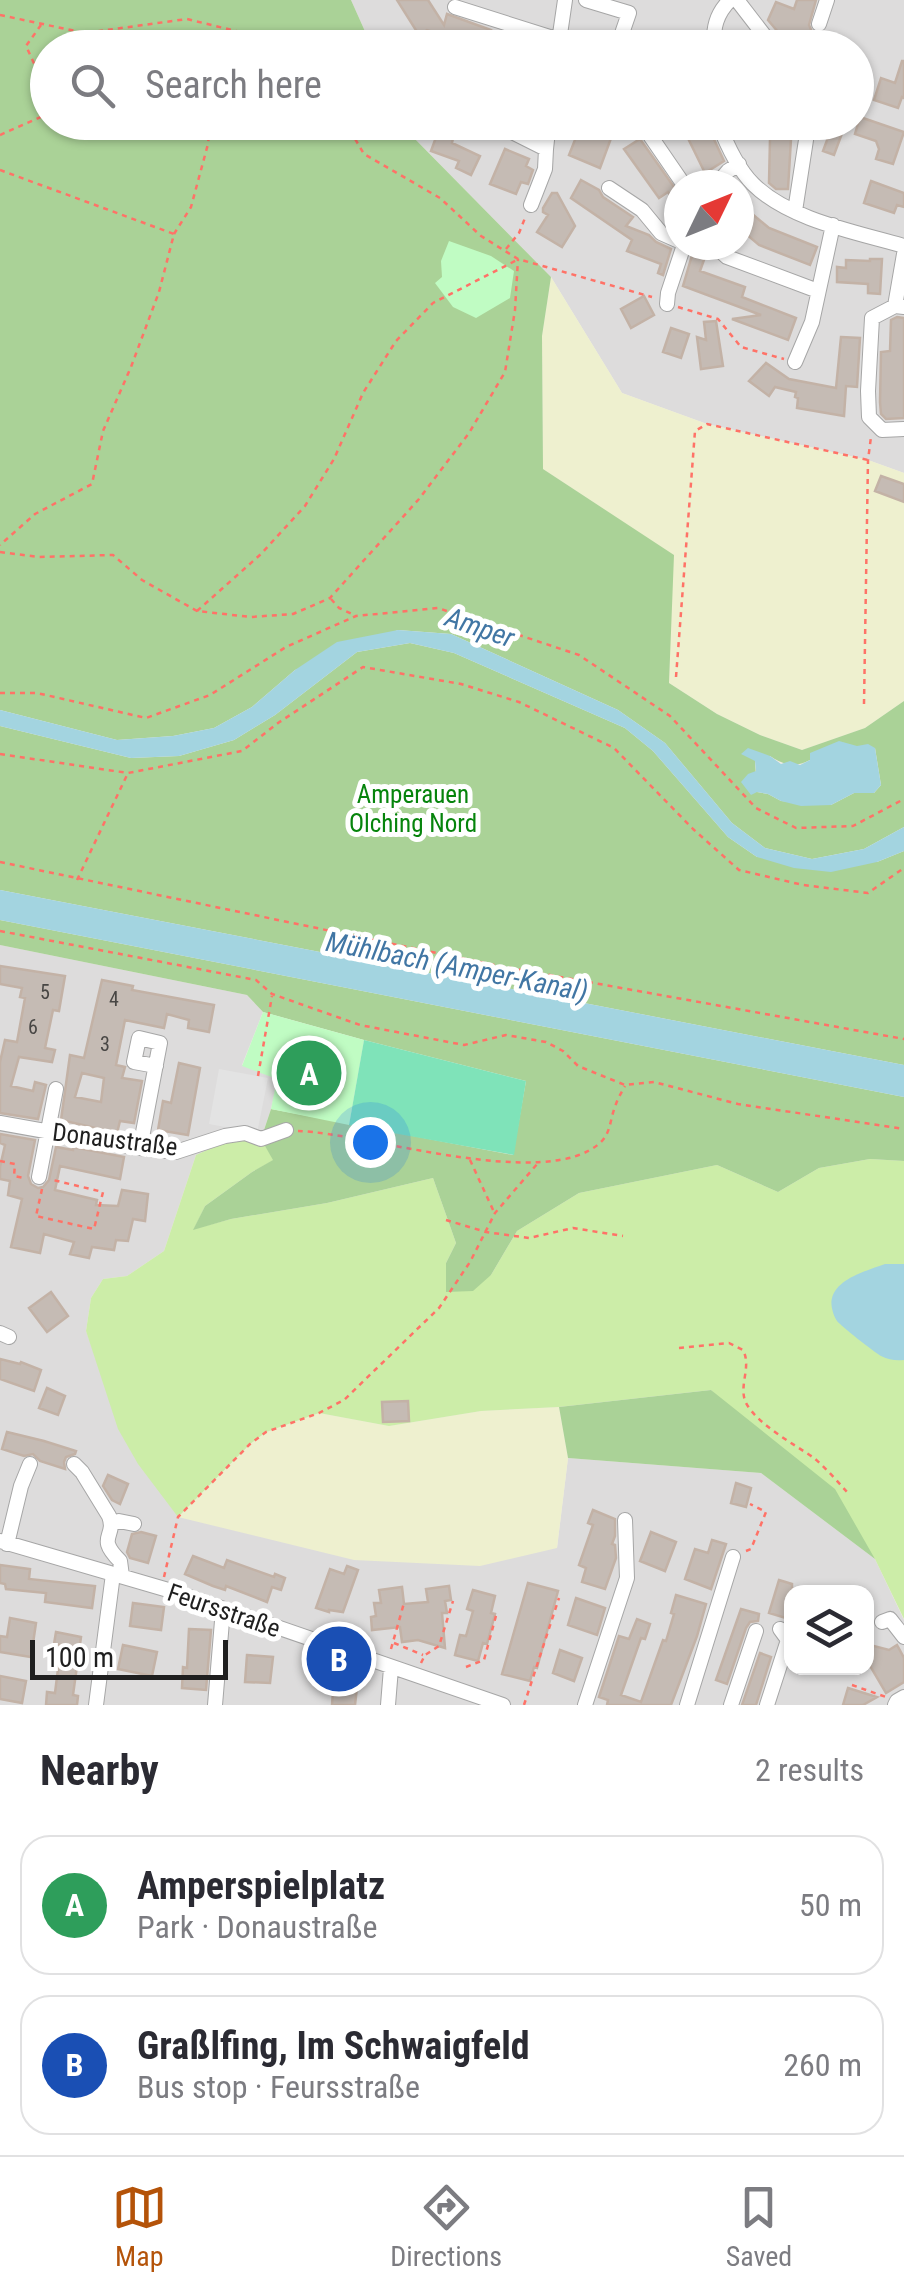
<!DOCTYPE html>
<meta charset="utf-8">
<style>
:root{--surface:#fff;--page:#f2f2f3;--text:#2b2b33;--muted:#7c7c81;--line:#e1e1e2;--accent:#b45309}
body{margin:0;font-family:"Roboto Condensed",sans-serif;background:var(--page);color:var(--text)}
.controls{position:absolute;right:30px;bottom:30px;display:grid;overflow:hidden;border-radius:20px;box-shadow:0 2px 8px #0004}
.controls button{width:90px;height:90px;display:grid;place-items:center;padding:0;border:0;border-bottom:2px solid var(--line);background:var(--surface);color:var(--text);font:50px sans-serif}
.compass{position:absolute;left:664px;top:170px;width:90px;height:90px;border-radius:50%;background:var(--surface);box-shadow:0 2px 8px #0004;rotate:47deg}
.scale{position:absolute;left:30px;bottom:25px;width:198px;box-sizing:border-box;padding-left:10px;border:5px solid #1f1f1f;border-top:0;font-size:28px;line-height:35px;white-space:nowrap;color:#1f1f1f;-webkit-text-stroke:8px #fff;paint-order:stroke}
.you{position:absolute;left:370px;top:1142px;width:35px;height:35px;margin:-25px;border:8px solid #fff;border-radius:50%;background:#1a73e8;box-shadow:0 0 0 15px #1a73e833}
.badge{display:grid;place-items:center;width:65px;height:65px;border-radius:50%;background:var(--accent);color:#fff;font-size:32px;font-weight:700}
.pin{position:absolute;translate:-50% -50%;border:5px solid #fff;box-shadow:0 2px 10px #0006}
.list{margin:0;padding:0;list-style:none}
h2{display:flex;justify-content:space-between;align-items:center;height:130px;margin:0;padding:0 40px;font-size:42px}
h2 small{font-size:32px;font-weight:400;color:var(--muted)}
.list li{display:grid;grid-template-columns:65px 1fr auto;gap:30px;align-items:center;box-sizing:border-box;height:140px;margin:0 20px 20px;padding:0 20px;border:2px solid var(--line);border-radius:30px}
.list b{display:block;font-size:38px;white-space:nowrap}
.list p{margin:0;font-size:32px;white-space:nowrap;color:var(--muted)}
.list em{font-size:32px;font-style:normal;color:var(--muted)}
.icon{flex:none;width:55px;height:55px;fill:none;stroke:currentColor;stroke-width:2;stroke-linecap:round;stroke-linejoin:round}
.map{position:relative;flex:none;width:904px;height:1705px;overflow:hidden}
.search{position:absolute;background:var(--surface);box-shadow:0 2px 8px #0004;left:30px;right:30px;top:30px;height:110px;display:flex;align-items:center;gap:25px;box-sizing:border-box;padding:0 35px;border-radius:55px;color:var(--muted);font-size:38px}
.sheet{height:450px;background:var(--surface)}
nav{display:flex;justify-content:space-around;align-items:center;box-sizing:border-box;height:140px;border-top:2px solid var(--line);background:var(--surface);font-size:28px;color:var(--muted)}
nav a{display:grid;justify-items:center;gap:5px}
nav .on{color:var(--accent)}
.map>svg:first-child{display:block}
.residential{fill:#dddcdc;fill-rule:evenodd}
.farmland{fill:#eef0cf}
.grass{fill:#cceda8}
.forest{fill:#aad297;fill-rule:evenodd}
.park{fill:#c0fcc3}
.pitch{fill:#7fe3b9}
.parking{fill:#e3e3e3}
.water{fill:#a3d4e0}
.building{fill:#c5bbb4;stroke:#c3b2a6;stroke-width:2.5;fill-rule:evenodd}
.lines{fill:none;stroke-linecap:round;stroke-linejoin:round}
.minor-casing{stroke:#a6a6a6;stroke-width:16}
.path{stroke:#ff7267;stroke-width:2.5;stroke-dasharray:5 5;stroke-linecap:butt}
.minor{stroke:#fff;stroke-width:14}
.labels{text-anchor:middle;stroke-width:10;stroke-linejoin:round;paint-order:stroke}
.number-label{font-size:20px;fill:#484644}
.park-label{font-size:25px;fill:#06840c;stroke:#fff}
.street-label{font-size:25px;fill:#1f1f1f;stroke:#fff}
.water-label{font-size:28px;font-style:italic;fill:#4176a4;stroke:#fff}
</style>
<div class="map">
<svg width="904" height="1705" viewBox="0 0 904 1705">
<rect width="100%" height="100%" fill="#f0ece5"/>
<path class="residential" d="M351,0h553v473l-36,-13 -161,-36 -85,-31 -71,-116 -139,-141 -6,-13 450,-1v-74l-484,-1zM679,185h60v60h-60z
M0,945l247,50 16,17 -21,53 36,14 -7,30 -10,30 -65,16 -32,96 -37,25 -24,3 -12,19 -5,33 10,27 461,190 11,-90 193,15 114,86 29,61v85h-904zM792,1592h74v76h-74z"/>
<path class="farmland" d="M551,277l71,116 85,31 161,36 36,13v228l-39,27 -63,22 -42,-15 -43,-21 -48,-31 4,-128 -130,-86 -1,-133z
M559,1407l9,51 -11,90 -77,18 -126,-6 -176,-43 72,-73 16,-12 53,-19 70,13 92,-15z"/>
<path class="grass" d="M245,1133l16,6 13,21 -22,12 -47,34 -11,23 37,-10 96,-16 106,-25 23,65 -10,20v29l45,-17 26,-44 62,-38 138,-28 61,27 41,-24 51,-9 34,2v458l-29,-60 -164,-169 -152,17 -78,4 -92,15 -70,-13 -53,19 -16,12 -72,73 -40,-53 -20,-35 -32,-98 5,-33 12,-19 24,-3 37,-25 32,-96z"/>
<path class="forest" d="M0,0h351l21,47 -324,1v74l358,1 6,13 139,141 -9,59 1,133 131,86 -5,128 48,31 43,21 42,15 63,-22 39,-27v126l-40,22 -52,10 -47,-11 -33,-25 -67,-80 -47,-33 -167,-76 -53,-4 -103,40 -43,37 -38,21 -41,8 -56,4 -117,-30zM875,748l6,37 -7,8h-20l-23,12 -50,-4 -13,-7 -11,-2 -2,-31 15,-5c13,9 25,12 40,4z
M410,643l44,10 171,75 28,23 75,86 29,20 120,5 27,-11v214l-904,-175v-164l131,32 48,-2 55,-16 41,-25 82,-63z
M0,920l904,177v64l-34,-2 -51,9 -41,24 -61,-27 -138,28 -62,38 -26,44 -18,16 -27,1v-29l10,-20 -23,-65 -106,25 -96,16 -38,11 12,-24 47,-34 21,-12 -12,-21 10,-30 242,46 13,-74 -162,-41 -101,-28 -16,-17 -247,-50z
M711,1390l124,99 40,70 -114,-86 -193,-15 -9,-51z"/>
<path class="park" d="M449,241l42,15 23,15 -4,27 -34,20 -23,-11 -18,-24 7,-6 -1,-16z
M263,1012l101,28 -15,85 -78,-16 6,-30 -35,-13z"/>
<path class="pitch" d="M364,1040l162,41 -12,74 -165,-30z"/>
<path class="parking" d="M219,1069l49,9 -11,55 -48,-9z"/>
<path class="water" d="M398,630l53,4 167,76 47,33 67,80 33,25 47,11 52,-10 40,-22v24l-27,11 -46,10 -37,-4 -37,-11 -29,-20 -75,-86 -28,-23 -171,-75 -44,-10 -53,9 -82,63 -41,25 -55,16 -48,2 -131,-32v-16l117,30 56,-4 41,-8 38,-21 43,-37 42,-28z
M839,741l18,5 11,-2 7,4 6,37 -7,8h-20l-23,12 -30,1 -20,-5 -13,-7 -11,-2 -6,3 -10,-13 7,-8 8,-3 -1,-10 -14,-7 7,-6 22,8 11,8 9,-3 10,4 10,-5v-7z
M0,890l904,175v32l-904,-177z
M885,1264h19v96c-8,1 -15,0 -23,-4 -7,-4 -40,-30 -44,-35 -4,-6 -7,-17 -5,-23 5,-20 37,-28 53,-34z"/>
<path class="building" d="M397,0h31l16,25 3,-11 44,16 -6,18 -58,-18 -8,5z
M797,0h19l-7,25 3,7 8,2 -3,9 -4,-1 -2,6 -27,-9 -16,-19 8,-18 18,7z
M902,61h2v37l-2,-1 -4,11 -24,-8 7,-22 14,5z
M860,117l44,15 -11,32 -17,-5 3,-10 -3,-8 -21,-7z
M582,122h35l-17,46 -31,-13z
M694,122h12l18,39 -19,12 -22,-45z
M833,124l11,4 -10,27 -11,-4z
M438,132l15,6 -1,5 28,13 -9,19 -15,-7 3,-7 -28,-10z
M640,139l39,55v13l-11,-15 -9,6 -35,-49z
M770,139h21l-3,50h-12l-7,-6z
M505,149l24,10 -3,7 7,4 -5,14 -7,-2 -5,12 -26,-10z
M581,180l18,10 4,7 30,20 -7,9 23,9 7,7 15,7 -8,26 -5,-2 3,-9 -34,-13 5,-11 -61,-42z
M871,181l33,12v14l-7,-2 -3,8 -30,-10z
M552,193h5l18,33 -13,21 -25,-15 11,-17 -5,-3v-4z
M739,203l30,25 48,19 -7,18 -51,-20 -20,-17z
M693,252l12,5 -5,14 45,16 -3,10 54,21 -8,22 -56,-21 29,-4 -78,-29z
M870,259h12l-2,35 -12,-1v-9l-31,-2v-15l9,1v-8l24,1z
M644,296l10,19 -23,13 -10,-19z
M897,317l7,1v100l-18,1 -5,-5 -1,-12 1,-50 9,-1 1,-31z
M716,321l7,45 -22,3 -4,-32 9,3 -2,-18z
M671,328l18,6 -8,24 -18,-6z
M841,337l19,1 -3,49 -11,-1 -2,30 -47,-8 1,-10 -3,-1 1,-5 -21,-5 -6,9 -20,-15 17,-18 23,16 47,9z
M881,476l23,8v18l-29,-11z
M0,966l65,10 -6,35 -6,-1 -8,38 10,2 -3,12 -33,-5 -8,29 22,5 2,-9 11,3 -8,34 -38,-6v-51l5,-22 12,2 8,-44 -5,-1 2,-9 -22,-4z
M102,980l31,6 -1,4 82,15 -5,27 -21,-4 1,-8 -22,-6 -3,14 -39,-8 -9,45 9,2 -3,11 20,3 -8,42 -14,-2 -3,12 -56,-13 9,-65 14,3zM82,1073l22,5 -3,24 -26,-5z
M179,1063l21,5 -12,67 -30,-5 5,-29 8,2z
M0,1134l35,6 -7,36 3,8 7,4 5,-1 6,-7 7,-33 17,3v-3l51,10 -4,22 -60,-13 -5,24 42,10 -1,5 22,1 4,-16 26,4 -3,27 -12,-2 -5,22 -12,-1 -2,10 -22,-3 -3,11 -19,-4 4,-12 -30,-8 -4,19 -29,-6 11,-48 -14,-4 2,-14 -10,-2v-12l5,-22 -5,-2z
M51,1292l17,24 -21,16 -18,-24z
M0,1359l20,5 1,-2 20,8 -7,21 -34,-12z
M47,1388l18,8 -7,19 -19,-7z
M408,1401l1,20 -26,1 -1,-20z
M7,1432l37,9 32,10 -1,3 -9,3 -2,5 1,7 -25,-8 -7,-7 -9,2 -22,-7z
M108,1475l20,9 -8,20 -8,-4 -9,-14z
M736,1483l15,5 -5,19 -15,-4z
M593,1510l22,9v17l-3,8 3,1 1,13 -11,31 -23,-7 4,-14 -7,-3 14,-40 -5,-2z
M141,1532l15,4 -8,27 -18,-5 -3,-6 5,-18z
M651,1532l25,10 -11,29 -25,-10z
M712,1540l14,4 -15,45 -26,-10 10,-30 13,4z
M193,1556l31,12 3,-8 47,17 1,-3 10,4 -4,12 -9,-3 -5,15 -41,-16 -1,4 -12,-4 -28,-12z
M0,1565l30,4 -1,10 66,7 -3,22 -47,-6 1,-9 -40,-4 -1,-5 -5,-1z
M347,1566l11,4 -15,42 -14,-2v2l-13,-4 14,-39 14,5z
M779,1580l13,4v27l-3,8 -20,-6z
M528,1583l30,8 -21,77 -3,-1 -4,14 -28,-7z
M449,1586l2,14 -6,1 2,12h-5l3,35 -27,-8 -16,2 -2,-15 -28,3 -1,-13 5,-1 -2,-13h7l-2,-13 23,-3 2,17 24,-2 -2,-13z
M473,1590l22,6 -4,17 4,1 -8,30 -4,-1 -5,18 -23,-6 5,-20 6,1 7,-25 -6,-2z
M676,1595l30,9 -9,32 -26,69h-64l1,-5 -9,-3 20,-61 10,3 8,-20 13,5 -5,15 -4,-1 -20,57 20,7 22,-62 3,1 8,-27 -3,-1z
M576,1598l29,10 -8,27 -29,-10z
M133,1603l31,4 -3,23 -31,-4z
M741,1609l18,5 -1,7 -8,1 -4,6 -19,56 -11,-4z
M10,1618l26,5 -5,34 -31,-5v-16l7,1z
M189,1629l22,1 -5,60 -24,-2 1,-21 4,1z
M56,1632l25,5 -8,58 5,1 -1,9h-31l1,-13 8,1 6,-48 -7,-1z
M866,1644l23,6 8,-5 7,13v24l-18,11 -20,-34z
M123,1645l34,7 -5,24 -34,-7z
M560,1650l22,8 -8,23 -21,-8z
M760,1653l11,4 -15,48h-14z
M247,1655l26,2 -3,26 -25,-1z
M0,1676l26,5 -4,22 -22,-4z
M334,1677l24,2 -3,26h-23z
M848,1688l29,9 -14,8h-20z"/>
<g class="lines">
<defs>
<path id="minor" d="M586,0l43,13 -12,35
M737,0l37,48
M455,7l104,33
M819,24l8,-24
M558,48l7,-48
M714,48c-1,-20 2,-34 16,-48
M492,122l54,27 3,-27
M718,122c8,21 19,46 35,62 36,36 103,48 151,62
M649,134l35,51
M716,185l12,-14 11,-7
M609,188l33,22 19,23 18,8
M531,205l14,-36 1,-20
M795,211l11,-71 -3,-18
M714,245l13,12 91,34
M667,304l1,-11 16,-48
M895,306l9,-52
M904,307l-9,-1 -23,12 -4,73 1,26 13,13 22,-1
M795,362l17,-40 21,-97
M0,1123l140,25 36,4 49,-16 20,-3 16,6 25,-9
M140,1148l20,-105 -21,-5 -5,24 22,4
M39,1177l17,-88
M0,1333l9,4
M74,1464l8,8 27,44c8,22 -14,20 11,45l2,15
M112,1523l7,-2 15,3
M0,1541l175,51 328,113
M7,1544l14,-58 9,-22
M882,1622l8,-3 14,18
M96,1705l17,-131
M215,1705l8,-96
M388,1705l3,-37
M585,1705l42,-127 -2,-58
M687,1705l46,-148
M731,1705l25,-74
M767,1705l21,-65 -8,-11
M895,1705l2,-4 7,-4"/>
</defs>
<use href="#minor" class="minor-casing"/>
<path class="path" d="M0,15l85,18 102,-14 49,12 47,17
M41,25l-15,21 12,26 10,13
M236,48v-16
M345,122l19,32 76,44 41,38 37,23 134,38
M0,135l43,-19 5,-18
M0,170l174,64 -15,58 -28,75 -28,64 -11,53 -57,30 -35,31
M174,234l17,-27 17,-63 2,-22
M506,249l13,-16 6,-15
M678,307l40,12 23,28 43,12
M0,552l39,5 74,-2 29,25 55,31 54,6 42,-3 37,-16 89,-99 50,-66 36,-61 10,-62 3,-51
M331,599l8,9 13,6
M197,611l64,-57 44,-48 29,-47 29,-66 33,-52 37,-38 84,-43
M676,677l19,-246 12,-7 161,36
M0,693h37l109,25 64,-23 76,-48 70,-31 82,-8 141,47 91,61 86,92 40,20 57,-2 51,-27
M864,704l4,-244 3,-23
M0,754l128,19 114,-22 36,-28 85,-56 98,17 58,18 95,46 79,81 46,41 64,15 65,8 36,-25
M0,862l494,103 410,74
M77,880l50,-105
M0,931l256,49 16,14 88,31 104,20 42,-10 40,7 17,9 15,15 47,19 29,-3 84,22 166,25
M258,1076l14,-80
M298,1131c70,2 249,62 303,11 10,-10 9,-23 14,-35 2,-7 6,-14 10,-21
M470,1160l24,52
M0,1161l15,3 -1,12 10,2
M42,1189l-6,27 58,13 9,-37 -50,-12
M446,1220l40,12 43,6 44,-10 50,8
M679,1348l50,-5 14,7c9,17 -5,36 3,53 12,22 48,41 68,55 12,10 23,23 33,34
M746,1551l5,-2 15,-37 -16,-8
M164,1577l14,-60 72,-73 16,-12 53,-19 25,-13 95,-92 31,-46 25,-49 43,-50
M394,1643l29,12
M391,1649l13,-46
M421,1663l4,-8 14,-9 14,-45
M466,1667l18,-7 13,-48
M852,1685l34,12
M524,1705l35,-107"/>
<use href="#minor" class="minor"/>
</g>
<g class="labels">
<g class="number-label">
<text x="45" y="999">5</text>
<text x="114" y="1006">4</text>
<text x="33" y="1034">6</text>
<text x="105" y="1051">3</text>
</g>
<g class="park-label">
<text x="413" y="803">Amperauen<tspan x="413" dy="29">Olching Nord</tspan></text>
</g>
<g class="street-label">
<text transform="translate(115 1139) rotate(7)" y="9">Donaustraße</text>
<text transform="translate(224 1610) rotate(19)" y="9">Feursstraße</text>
</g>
<g class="water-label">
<text transform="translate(480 627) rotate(19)" y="10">Amper</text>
<text transform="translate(457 966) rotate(11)" y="10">Mühlbach (Amper-Kanal)</text>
</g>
</g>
</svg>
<div class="controls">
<button><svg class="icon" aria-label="layers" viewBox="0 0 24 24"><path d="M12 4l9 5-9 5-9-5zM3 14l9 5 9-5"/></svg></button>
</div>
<svg class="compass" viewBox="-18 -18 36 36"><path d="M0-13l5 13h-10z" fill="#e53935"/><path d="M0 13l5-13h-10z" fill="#7c7c81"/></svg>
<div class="scale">100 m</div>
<div class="you"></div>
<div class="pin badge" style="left:309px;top:1073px;background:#2e9e5b">A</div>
<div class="pin badge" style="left:339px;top:1659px;background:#1a4fb4">B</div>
<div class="search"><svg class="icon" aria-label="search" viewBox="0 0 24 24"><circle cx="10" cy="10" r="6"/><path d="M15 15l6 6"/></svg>Search here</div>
</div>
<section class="sheet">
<h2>Nearby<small>2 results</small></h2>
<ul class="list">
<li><span class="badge" style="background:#2e9e5b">A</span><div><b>Amperspielplatz</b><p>Park · Donaustraße</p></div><em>50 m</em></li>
<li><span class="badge" style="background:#1a4fb4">B</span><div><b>Graßlfing, Im Schwaigfeld</b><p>Bus stop · Feursstraße</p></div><em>260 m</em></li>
</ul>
</section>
<nav>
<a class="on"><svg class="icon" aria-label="map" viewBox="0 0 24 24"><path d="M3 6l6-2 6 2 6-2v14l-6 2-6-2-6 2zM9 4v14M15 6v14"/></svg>Map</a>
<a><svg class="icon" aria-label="directions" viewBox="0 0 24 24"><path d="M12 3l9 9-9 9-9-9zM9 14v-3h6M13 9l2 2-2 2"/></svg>Directions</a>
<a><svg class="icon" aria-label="saved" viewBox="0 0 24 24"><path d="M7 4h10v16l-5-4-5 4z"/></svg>Saved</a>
</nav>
